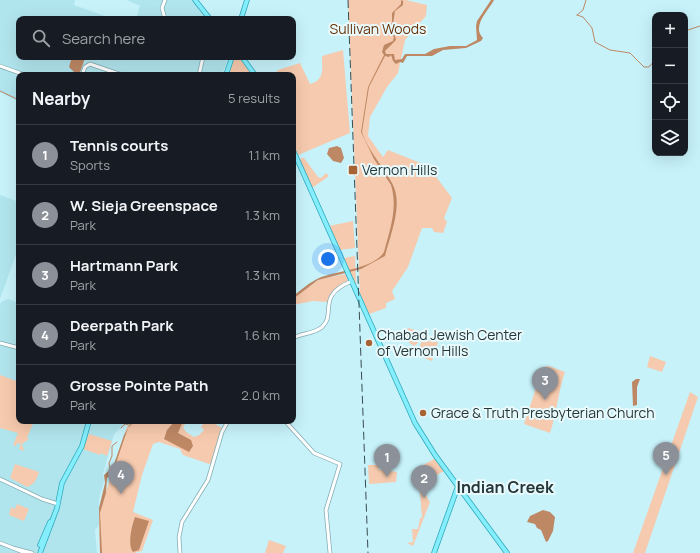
<!DOCTYPE html>
<meta charset="utf-8">
<style>
:root{--surface:#171b24;--page:#20242c;--text:#f1f3f6;--muted:#9ea1a6;--line:#363941;--accent:#8c9099}
body{margin:0;font-family:Manrope,sans-serif;background:var(--page);color:var(--text)}
.controls{position:absolute;right:12px;top:12px;display:grid;overflow:hidden;border-radius:8px;box-shadow:0 4px 16px #0002}
.controls button{width:36px;height:36px;display:grid;place-items:center;padding:0;border:0;border-bottom:1px solid var(--line);background:var(--surface);color:var(--text);font:20px sans-serif}
.you{position:absolute;left:328px;top:259px;width:14px;height:14px;margin:-10px;border:3px solid #fff;border-radius:50%;background:#1a73e8;box-shadow:0 0 0 6px #1a73e833}
.badge{display:grid;place-items:center;width:26px;height:26px;border-radius:50%;background:var(--accent);color:#fff;font-size:13px;font-weight:700}
.pin{position:absolute;translate:-50% -33px;filter:drop-shadow(0 1px 2px #0008)}
.pin::after{content:'';position:absolute;top:21px;width:14px;height:12px;background:inherit;clip-path:polygon(0 0,100% 0,50% 100%)}
.list{margin:0;padding:0;list-style:none}
h2{display:flex;justify-content:space-between;align-items:center;height:52px;margin:0;padding:0 16px;font-size:17px}
h2 small{font-size:13px;font-weight:400;color:var(--muted)}
.list li{display:grid;grid-template-columns:26px 1fr auto;gap:12px;align-items:center;box-sizing:border-box;height:60px;padding:0 16px;border-top:1px solid var(--line)}
.list b{display:block;font-size:15px;white-space:nowrap}
.list p{margin:0;font-size:13px;white-space:nowrap;color:var(--muted)}
.list em{font-size:13px;font-style:normal;color:var(--muted)}
.icon{flex:none;width:22px;height:22px;fill:none;stroke:currentColor;stroke-width:2;stroke-linecap:round;stroke-linejoin:round}
.map{position:relative;flex:none;width:700px;height:553px;overflow:hidden}
.search{position:absolute;background:var(--surface);box-shadow:0 4px 16px #0002;left:16px;top:16px;width:280px;height:44px;display:flex;align-items:center;gap:10px;box-sizing:border-box;padding:0 14px;border-radius:8px;color:var(--muted);font-size:15px}
.panel{position:absolute;background:var(--surface);box-shadow:0 4px 16px #0002;left:16px;top:72px;width:280px;height:352px;border-radius:8px}
.map>svg:first-child{display:block}
.built{fill:#b1e5ee}
.green{fill:#f6caae}
.water{fill:#be8865}
.lines{fill:none;stroke-linecap:round;stroke-linejoin:round}
.stream{stroke:#be8865;stroke-width:1}
.minor-casing{stroke:#83acb3;stroke-width:4.5}
.major-casing{stroke:#2ea6b8;stroke-width:5.5}
.minor{stroke:#fff;stroke-width:3}
.major{stroke:#84eefd;stroke-width:4}
.rail{stroke:#384c50;stroke-width:1;stroke-dasharray:8 4;stroke-linecap:butt}
.poi-dot{fill:#a76333;stroke:#e9fafd;stroke-width:1.5}
.labels{text-anchor:middle;stroke-width:4;stroke-linejoin:round;paint-order:stroke}
.park-label{font-size:14px;fill:#673409;stroke:#e9fafd}
.poi-label{font-size:14px;fill:#26373a;stroke:#e9fafd;text-anchor:start}
.quarter-label{font-size:16px;font-weight:bold;fill:#26373a;stroke:#e9fafd}
</style>
<div class="map">
<svg width="700" height="553" viewBox="0 0 700 553">
<rect width="100%" height="100%" fill="#c7f2fa"/>
<path class="built" d="M0,0h75l-1,5 36,13v1h-91v38h200l8,4 -5,14h-203v27l-19,-10z
M127,0h65l14,19h-70l4,-13z
M0,195l19,7v44l-19,53z
M8,299l11,4v44l-19,-5v-36l1,-4z
M0,345l19,5v71h109l-14,13 -11,40 1,7 -5,18v26l-4,5 2,23h-97z"/>
<path class="green" d="M348,0h58l21,5 -1,11 -21,24 -7,33 -11,14 -17,30 -2,19 15,21 5,-7 40,16 24,32 -8,20 3,4 -4,11 -9,-1 -2,-4h-10l-14,39 -16,24 3,8 -9,4v5l-17,6 -9,-20z
M343,50l7,83 -52,22 -5,-11v-69h-19l4,-5 22,-7 10,21c15,-4 12,-15 12,-28z
M237,57l4,2 12,16h-27l7,-16z
M301,158h3l14,19 3,1 5,-5 3,3 -17,12 -12,-26z
M353,221l2,27 -15,2 -11,-24z
M355,256l1,31 -12,-29z
M346,274l2,7 -9,5 -12,16 -14,-1 -20,4v-7l27,-19z
M408,328l14,4 -4,11 -4,3 -10,-7z
M424,333h2v7l12,2 -6,19 -13,-5v-2l3,-2 -2,-6z
M650,356l16,6 -4,10 -15,-5z
M549,366l16,6c-7,20 -8,40 -15,61l-26,-9 19,-57z
M0,375l19,7v39h15l-7,17 2,1 -7,5 2,7 -5,-2 2,-5 -4,-1 -1,3 -3,-1 5,-12 -18,-5z
M690,392l8,5 -53,156h-12z
M133,421h54l-4,6 3,5 8,5 5,-2 5,-5 -3,-3 4,-6h5l12,7 -10,37 -29,-10 -3,-6 -21,-7 -6,2 -11,31 -9,37 20,8 -11,31 -8,2h-34l-1,-40 28,-86z
M89,434l23,7 -5,15 -6,-3 -1,2 -17,-6z
M434,459h2l8,12 -9,5 -2,-2 -8,3c-3,11 -1,16 5,25l-17,44 -6,-3 6,-1 -1,-13h6l2,-11h2l-4,-50z
M15,464l24,8c-2,7 -5,13 -12,15l-17,-9z
M368,465h13l-3,4 19,3 -1,10 -27,2z
M17,504l12,5 -5,12 -15,-6 2,-8 4,2z
M269,540l17,6 -3,7h-18z"/>
<path class="water" d="M401,0l2,1v4l-8,6 -2,13 -5,5 7,7 1,4 -11,11 1,3h8l1,6 7,-1 3,-5h20l9,-5 16,-3h16l11,-6 -1,-14 1,-5 14,-21h3c-5,10 -23,26 -11,38l-2,3 -15,7 -23,2 -11,6h-25l-4,7 -3,-1 -4,2 -3,-3 -2,-6 -2,2 -4,-1 -16,31 -7,45c6,19 21,34 30,51 12,21 -2,52 -7,73l-24,13 -43,11 -25,19v-3c8,-6 17,-14 26,-18 16,-7 55,-9 65,-26 6,-23 14,-44 7,-67l-17,-26 -13,-27 7,-45 16,-32 -2,-3 2,-7 9,-4 1,-4 -7,-6v-5l5,-3v-10l9,-9z
M72,57l13,1 -6,17h-5v-3l-5,-5z
M337,146l4,2 3,10 -3,5 -8,-2 -6,-7 2,-6z
M636,379h4l-3,8v18l-4,1 -1,-24z
M132,421h3l-7,7 -14,41 -7,9 -1,15 -6,20 2,40h-2l-1,-45 6,-25 -1,-8 9,-8 11,-32z
M175,421h8l-5,12 13,7 2,6 -4,6 -25,-13 3,-9z
M543,510l7,2 5,5 -2,14 -5,10 -2,1 -5,-12 -4,-2 -2,-4 -8,-2 3,-6z
M135,517l14,4 -10,29 -6,2c-6,-7 -1,-27 2,-35z"/>
<g class="lines">
<path class="stream" d="M577,15l6,2 9,11 3,14 15,8 20,3 14,14h5l6,-7
M577,15l6,-5 3,-10
M685,31l15,-5
M0,91l19,9
M121,428l4,-4 4,1
M110,468l-1,-5 3,-7v-10l5,-4"/>
<defs>
<path id="minor" d="M165,19l-3,-11 3,-8
M0,66l25,9
M82,75l3,-8 5,-3 32,11
M199,75l4,-18
M293,338c9,-5 21,-4 29,-11 15,-13 -7,-31 30,-46
M0,343l19,5
M285,421l29,32 26,11 -14,46 4,43
M0,479l42,20 16,5
M0,543l13,5
M25,553l-12,-5 19,5
M180,553l-1,-16 3,-15 26,-42 14,-48 6,-11"/>
<path id="major" d="M195,0l15,19
M241,19l6,-19
M242,57l13,18
M226,75l6,-18
M293,150l122,273 20,32 72,98
M40,545l10,-23
M40,553l17,-45 5,-25 20,-37 7,-25
M434,553l24,-67"/>
</defs>
<use href="#minor" class="minor-casing"/>
<use href="#major" class="major-casing"/>
<use href="#minor" class="minor"/>
<use href="#major" class="major"/>
<path class="rail" d="M348,0l20,553"/>
</g>
<g class="poi-dot">
<rect x="348" y="165" width="10" height="10" rx="2"/>
<circle cx="369" cy="343" r="4"/>
<circle cx="423" cy="413" r="4"/>
</g>
<g class="labels">
<g class="park-label">
<text x="378" y="34">Sullivan Woods</text>
</g>
<g class="poi-label">
<text x="362" y="175">Vernon Hills</text>
<text x="377" y="340">Chabad Jewish Center<tspan x="377" dy="16">of Vernon Hills</tspan></text>
<text x="431" y="418">Grace &amp; Truth Presbyterian Church</text>
</g>
<g class="quarter-label">
<text x="505" y="493">Indian Creek</text>
</g>
</g>
</svg>
<div class="controls">
<button>+</button>
<button>−</button>
<button><svg class="icon" aria-label="locate" viewBox="0 0 24 24"><circle cx="12" cy="12" r="6"/><path d="M12 2v4M12 18v4M2 12h4M18 12h4"/></svg></button>
<button><svg class="icon" aria-label="layers" viewBox="0 0 24 24"><path d="M12 4l9 5-9 5-9-5zM3 14l9 5 9-5"/></svg></button>
</div>
<div class="you"></div>
<div class="pin badge" style="left:387px;top:477px">1</div>
<div class="pin badge" style="left:424px;top:498px">2</div>
<div class="pin badge" style="left:545px;top:400px">3</div>
<div class="pin badge" style="left:121px;top:494px">4</div>
<div class="pin badge" style="left:666px;top:475px">5</div>
<div class="search"><svg class="icon" aria-label="search" viewBox="0 0 24 24"><circle cx="10" cy="10" r="6"/><path d="M15 15l6 6"/></svg>Search here</div>
<section class="panel">
<h2>Nearby<small>5 results</small></h2>
<ul class="list">
<li><span class="badge">1</span><div><b>Tennis courts</b><p>Sports</p></div><em>1.1 km</em></li>
<li><span class="badge">2</span><div><b>W. Sieja Greenspace</b><p>Park</p></div><em>1.3 km</em></li>
<li><span class="badge">3</span><div><b>Hartmann Park</b><p>Park</p></div><em>1.3 km</em></li>
<li><span class="badge">4</span><div><b>Deerpath Park</b><p>Park</p></div><em>1.6 km</em></li>
<li><span class="badge">5</span><div><b>Grosse Pointe Path</b><p>Park</p></div><em>2.0 km</em></li>
</ul>
</section>
</div>
